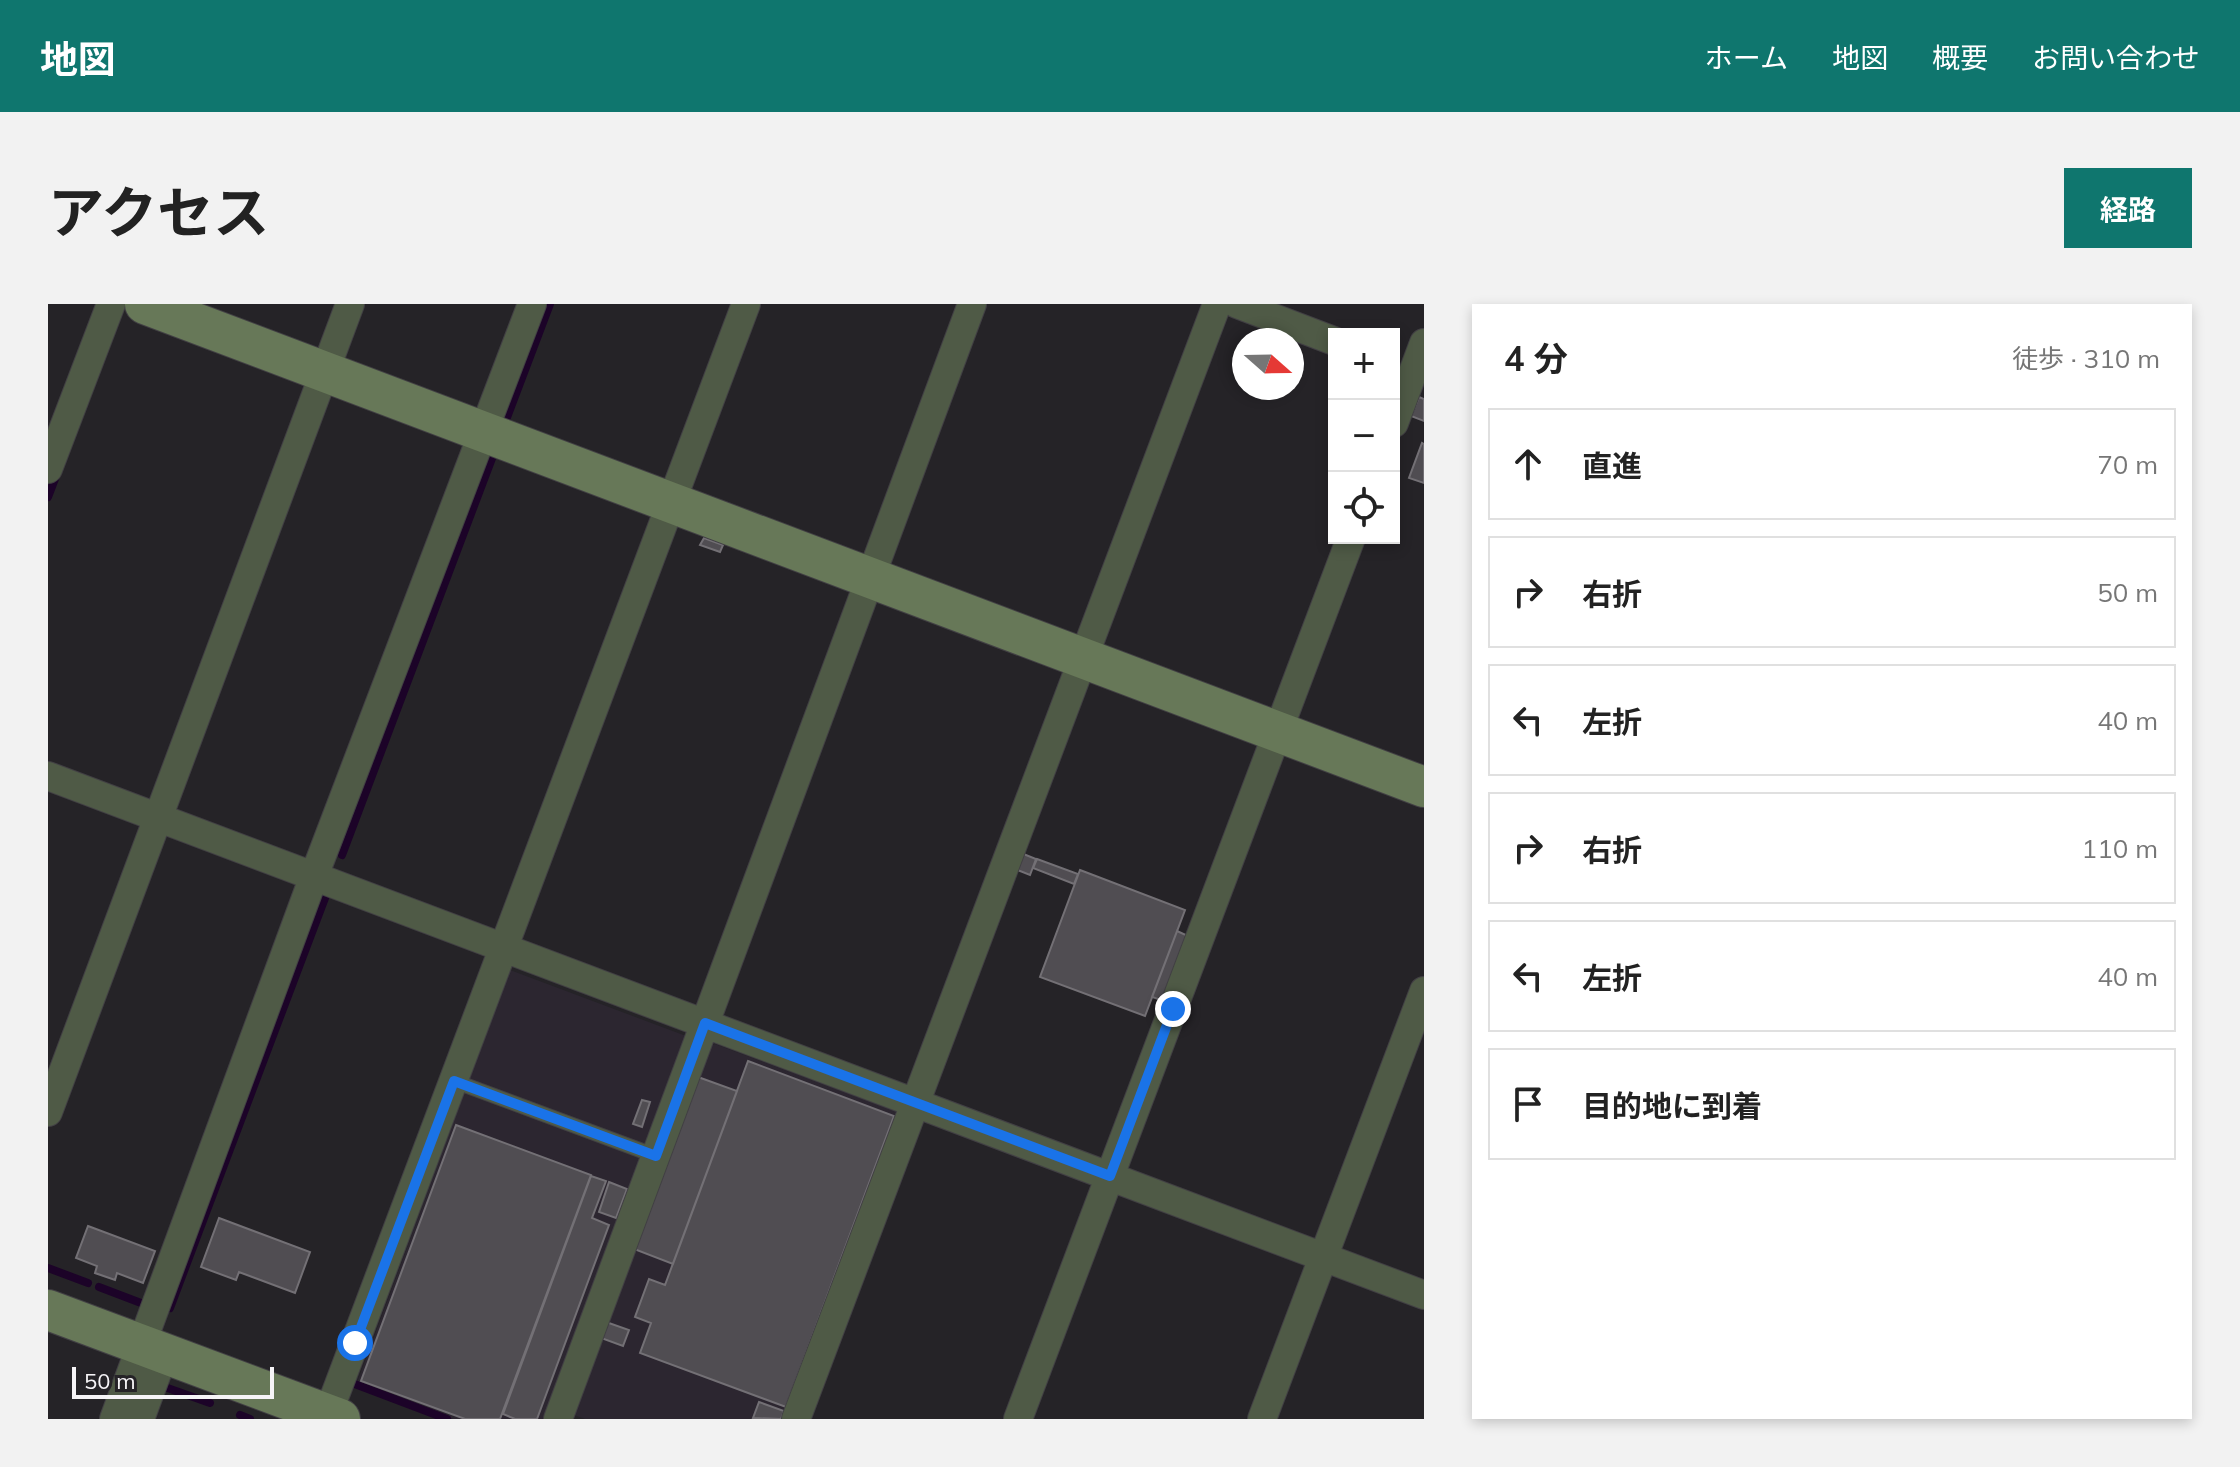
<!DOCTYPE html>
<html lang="ja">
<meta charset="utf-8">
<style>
:root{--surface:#fff;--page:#f2f2f2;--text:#222;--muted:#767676;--line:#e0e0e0;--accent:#0f766e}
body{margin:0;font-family:Mulish,"Noto Sans JP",sans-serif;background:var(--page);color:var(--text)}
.controls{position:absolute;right:24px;top:24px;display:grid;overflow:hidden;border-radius:0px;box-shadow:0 4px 12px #0003}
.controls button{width:72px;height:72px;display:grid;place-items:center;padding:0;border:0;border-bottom:2px solid var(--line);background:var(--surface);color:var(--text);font:40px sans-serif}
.compass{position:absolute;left:1184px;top:24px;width:72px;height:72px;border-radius:50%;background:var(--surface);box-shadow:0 4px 12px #0003;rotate:110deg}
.scale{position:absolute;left:24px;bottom:20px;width:202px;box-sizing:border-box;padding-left:8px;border:4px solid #f6f4f7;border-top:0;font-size:22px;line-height:28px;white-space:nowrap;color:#f6f4f7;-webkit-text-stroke:6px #252327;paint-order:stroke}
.stop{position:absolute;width:24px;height:24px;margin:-18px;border:6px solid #1a73e8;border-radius:50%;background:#fff}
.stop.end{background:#1a73e8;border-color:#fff;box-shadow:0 2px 8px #0008}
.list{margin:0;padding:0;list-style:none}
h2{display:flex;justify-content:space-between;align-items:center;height:104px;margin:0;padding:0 32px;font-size:34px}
h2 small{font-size:26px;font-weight:400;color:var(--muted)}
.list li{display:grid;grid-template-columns:52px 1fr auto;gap:24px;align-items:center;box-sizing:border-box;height:112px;margin:0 16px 16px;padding:0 16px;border:2px solid var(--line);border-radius:0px}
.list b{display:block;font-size:30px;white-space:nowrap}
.list em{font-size:26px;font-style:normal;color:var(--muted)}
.icon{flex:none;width:44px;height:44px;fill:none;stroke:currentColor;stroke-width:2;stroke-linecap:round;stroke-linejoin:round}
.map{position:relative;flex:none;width:1376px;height:1115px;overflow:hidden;border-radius:0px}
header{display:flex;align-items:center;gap:48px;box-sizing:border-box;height:112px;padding:0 40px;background:var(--accent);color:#fff}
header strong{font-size:38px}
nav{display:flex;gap:44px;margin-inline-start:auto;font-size:28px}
.intro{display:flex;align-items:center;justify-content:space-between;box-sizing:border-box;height:192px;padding:0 48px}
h1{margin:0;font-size:56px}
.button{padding:20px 36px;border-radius:0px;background:var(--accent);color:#fff;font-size:28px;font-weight:700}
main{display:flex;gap:48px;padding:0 48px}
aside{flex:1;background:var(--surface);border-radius:0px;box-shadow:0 4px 12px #0003}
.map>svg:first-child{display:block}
.built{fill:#2c2630}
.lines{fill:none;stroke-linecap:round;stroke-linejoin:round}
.stream{stroke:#1c0328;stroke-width:8}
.building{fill:#504d52;stroke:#737075;stroke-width:2}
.lane-casing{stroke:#424044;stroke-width:16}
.street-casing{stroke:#424044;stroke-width:30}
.secondary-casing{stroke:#424044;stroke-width:42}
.lane{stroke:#4f5a46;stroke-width:14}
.street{stroke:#4f5a46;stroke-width:28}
.secondary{stroke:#677858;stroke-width:40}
.route{stroke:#1a73e8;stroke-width:10}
</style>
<header>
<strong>地図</strong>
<nav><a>ホーム</a><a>地図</a><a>概要</a><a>お問い合わせ</a></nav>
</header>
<div class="intro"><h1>アクセス</h1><a class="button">経路</a></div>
<main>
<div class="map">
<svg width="1376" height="1115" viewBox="0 0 1376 1115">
<rect width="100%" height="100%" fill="#252327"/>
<path class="built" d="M462,666l176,66 -143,383h-90l-96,-36z
M667,740l180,67 3,8 -111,300h-202l-16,-6 137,-365z"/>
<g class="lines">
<path class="stream" d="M458,116l44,-116
M0,193l10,-26
M294,551l152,-402 5,2
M0,964l40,15
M51,983l42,16
M122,1004l155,-410
M304,1079l95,36
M111,1081l51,18
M192,1111l10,4"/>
</g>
<path class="building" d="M1371,93l5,2v22l-13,-5z
M1374,139l2,1v39l-15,-5z
M656,234l19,7 -3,7 -20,-7z
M973,549l15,6 -6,16 -15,-6z
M989,555l41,15 -4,10 -41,-16z
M1032,566l105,40 -40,106 -105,-39z
M1129,627l11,5 -24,65 -12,-4z
M700,757l146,55 -108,291 -146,-54 11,-30 -16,-6 14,-38 16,6z
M650,773l39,14 -64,173 -39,-15z
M594,796l8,2 -8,25 -9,-3z
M408,821l135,50 -91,244h-35l-104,-38z
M543,872l15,5 -14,37 17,7 -72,194h-22l-12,-5z
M561,878l18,7 -11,29 -17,-6z
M171,914l91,34 -15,41 -56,-21 -3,8 -35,-13z
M40,922l67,25 -12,32 -26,-10 -2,7 -20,-7 2,-7 -21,-8z
M558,1018l23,8 -6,16 -22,-8z
M711,1098l25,9 -3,8 -28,-1z"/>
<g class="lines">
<defs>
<path id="lane" d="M406,777l202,75"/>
<path id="street" d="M1189,0l97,37
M1346,119l30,-80
M0,165l63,-165
M0,472l1376,519
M0,808l302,-808
M66,1115l200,-543 218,-572
M92,1115l24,-65
M278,1115l420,-1115
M510,1115l414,-1115
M748,1115l421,-1115
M970,1115l333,-881
M1214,1115l162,-428"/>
<path id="secondary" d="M97,0l1279,483
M0,1006l292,109"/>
</defs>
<use href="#lane" class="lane-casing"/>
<use href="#street" class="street-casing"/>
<use href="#secondary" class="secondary-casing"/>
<use href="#lane" class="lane"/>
<use href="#street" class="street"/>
<use href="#secondary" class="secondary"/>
</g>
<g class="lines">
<path class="route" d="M307,1039l99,-262 202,75 49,-133 405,153 63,-167"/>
</g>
</svg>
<div class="controls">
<button>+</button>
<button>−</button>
<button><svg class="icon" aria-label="locate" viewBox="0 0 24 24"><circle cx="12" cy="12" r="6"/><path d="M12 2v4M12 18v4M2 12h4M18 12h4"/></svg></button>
</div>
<svg class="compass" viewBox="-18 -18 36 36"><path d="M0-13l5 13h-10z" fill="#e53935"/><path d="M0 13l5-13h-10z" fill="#767676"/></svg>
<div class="scale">50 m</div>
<div class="stop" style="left:307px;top:1039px"></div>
<div class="stop end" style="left:1125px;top:705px"></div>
</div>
<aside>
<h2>4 分<small>徒歩 · 310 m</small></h2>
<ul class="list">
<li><svg class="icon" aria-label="ahead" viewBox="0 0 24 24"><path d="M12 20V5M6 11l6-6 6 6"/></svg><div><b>直進</b></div><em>70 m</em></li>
<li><svg class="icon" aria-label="right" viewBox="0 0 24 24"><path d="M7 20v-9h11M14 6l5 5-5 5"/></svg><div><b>右折</b></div><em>50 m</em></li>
<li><svg class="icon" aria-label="left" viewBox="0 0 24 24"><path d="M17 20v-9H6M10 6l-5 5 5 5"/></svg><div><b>左折</b></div><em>40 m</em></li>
<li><svg class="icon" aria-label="right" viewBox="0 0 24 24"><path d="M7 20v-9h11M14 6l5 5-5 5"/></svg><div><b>右折</b></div><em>110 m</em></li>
<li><svg class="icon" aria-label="left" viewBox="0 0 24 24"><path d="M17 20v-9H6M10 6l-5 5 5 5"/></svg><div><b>左折</b></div><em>40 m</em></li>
<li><svg class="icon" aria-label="arrive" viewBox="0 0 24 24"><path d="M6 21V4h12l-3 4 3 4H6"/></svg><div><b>目的地に到着</b></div></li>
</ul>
</aside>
</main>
